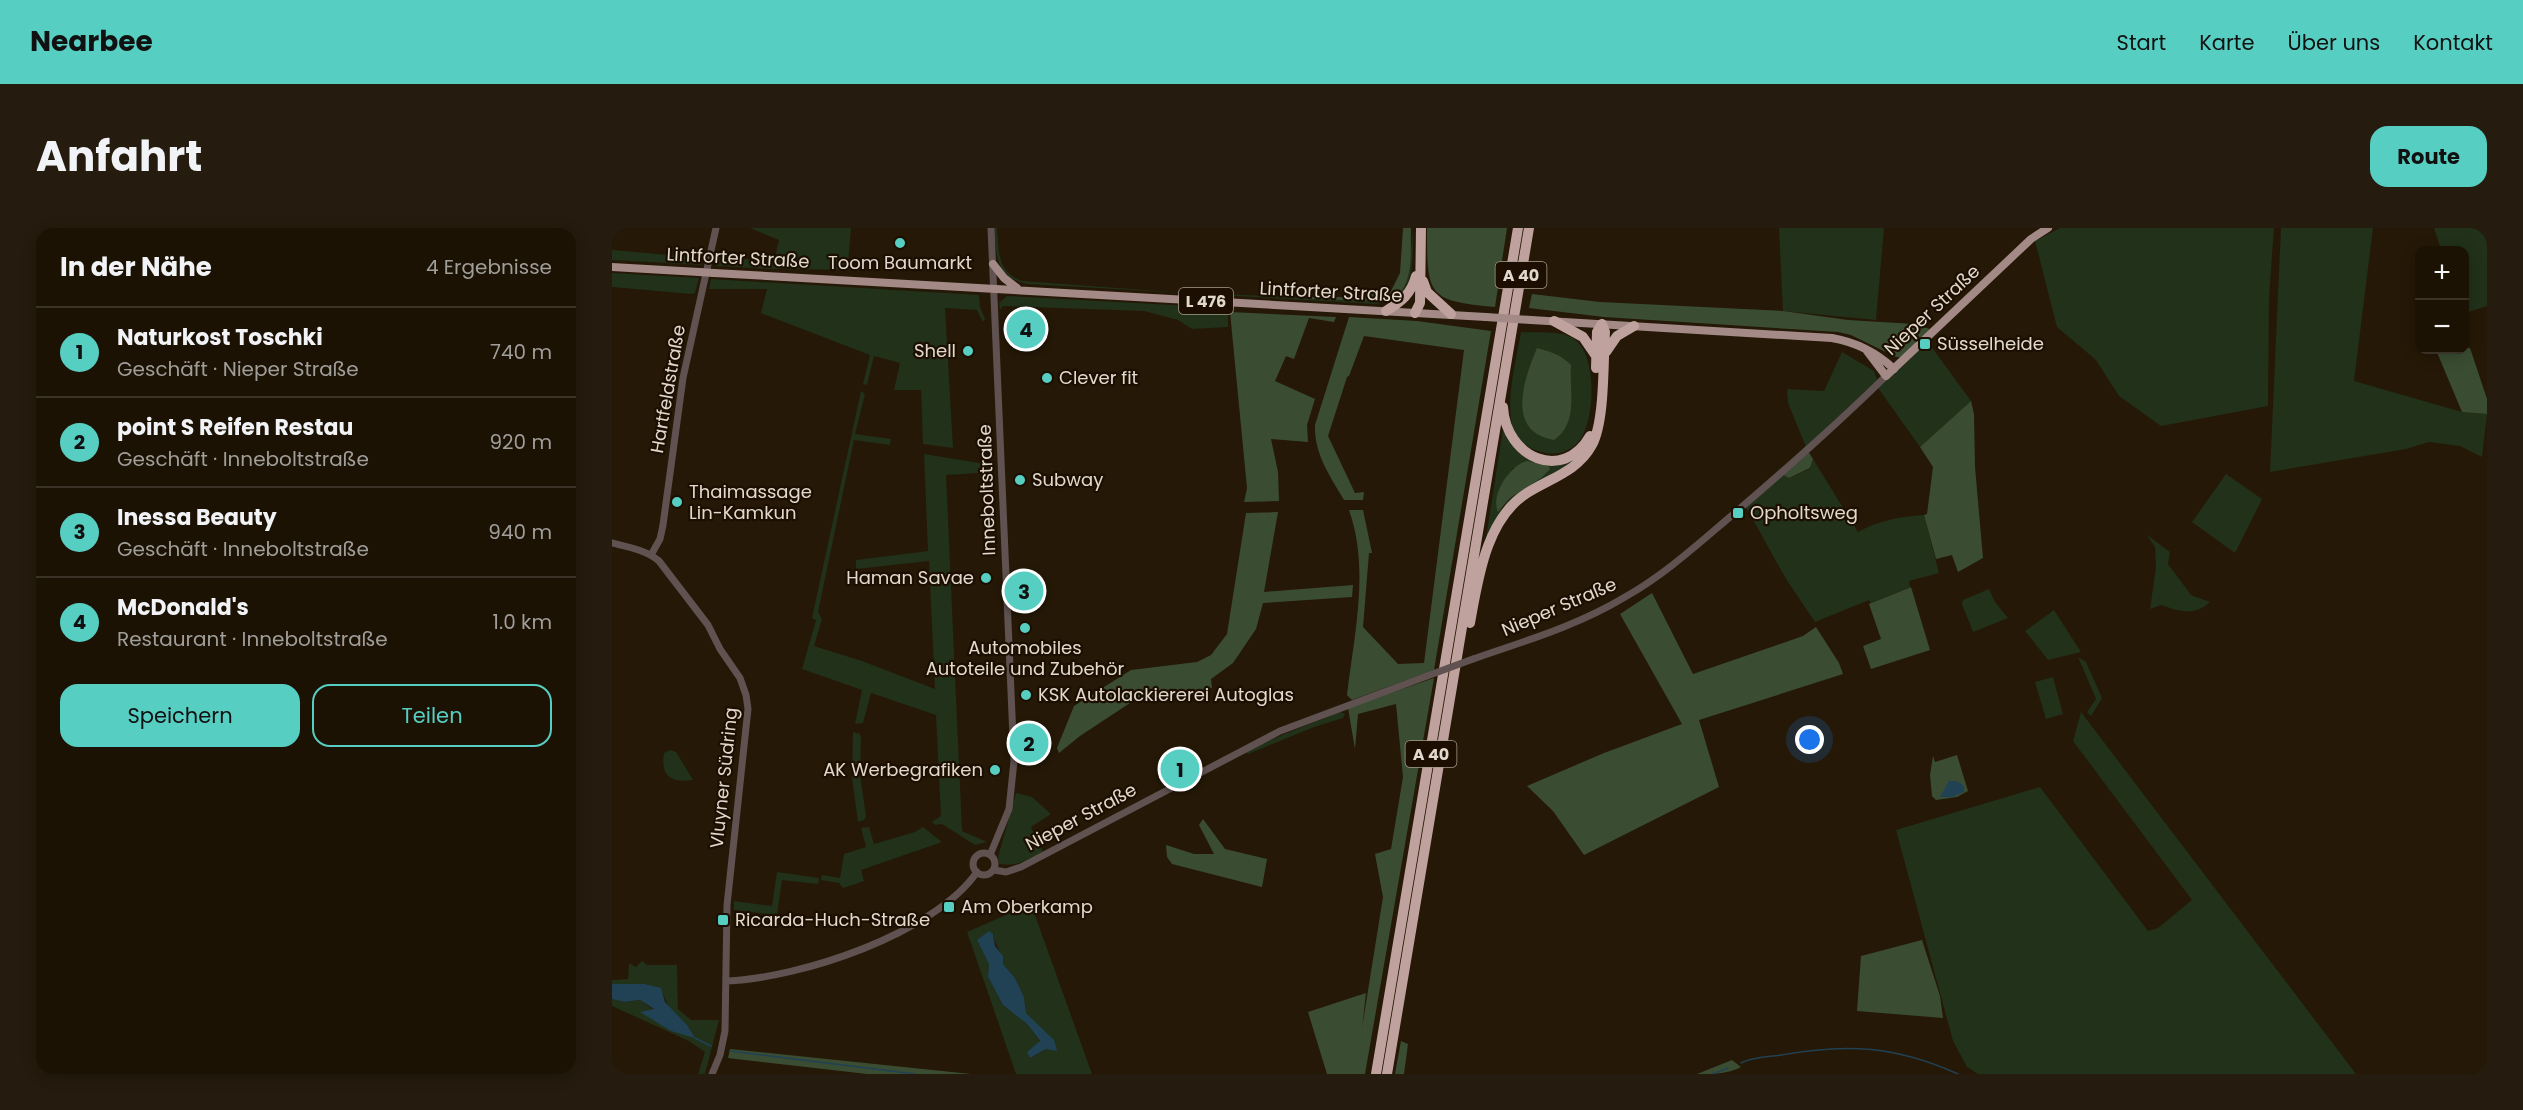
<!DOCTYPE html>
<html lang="de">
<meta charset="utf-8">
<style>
:root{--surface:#1c1204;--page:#251b0e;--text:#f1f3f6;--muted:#a09e9a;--line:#3a3226;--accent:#57cec2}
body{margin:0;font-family:Poppins,sans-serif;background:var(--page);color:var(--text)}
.controls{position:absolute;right:18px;top:18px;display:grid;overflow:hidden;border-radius:12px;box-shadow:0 3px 15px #0003}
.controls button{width:54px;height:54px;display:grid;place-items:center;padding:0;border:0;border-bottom:2px solid var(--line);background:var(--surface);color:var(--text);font:30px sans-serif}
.you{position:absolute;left:1198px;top:512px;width:21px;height:21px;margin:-15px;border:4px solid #fff;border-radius:50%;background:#1a73e8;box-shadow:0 0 0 9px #1a73e833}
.badge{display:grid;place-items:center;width:39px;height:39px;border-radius:50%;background:var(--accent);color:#111;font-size:20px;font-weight:700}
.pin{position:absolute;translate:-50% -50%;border:3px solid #fff;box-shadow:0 2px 6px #0006}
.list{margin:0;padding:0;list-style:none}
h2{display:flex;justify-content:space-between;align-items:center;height:78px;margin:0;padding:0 24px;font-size:26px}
h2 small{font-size:20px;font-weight:400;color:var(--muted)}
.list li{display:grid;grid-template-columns:39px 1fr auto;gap:18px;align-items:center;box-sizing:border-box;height:90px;padding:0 24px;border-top:2px solid var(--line)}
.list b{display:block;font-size:22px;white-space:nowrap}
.list p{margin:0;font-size:20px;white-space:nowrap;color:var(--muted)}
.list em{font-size:20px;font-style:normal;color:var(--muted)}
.actions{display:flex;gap:12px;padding:18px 24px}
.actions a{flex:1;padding:14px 0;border:2px solid var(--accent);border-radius:18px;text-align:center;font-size:21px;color:var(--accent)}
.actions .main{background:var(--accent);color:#111}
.map{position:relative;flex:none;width:1875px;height:846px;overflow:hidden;border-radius:18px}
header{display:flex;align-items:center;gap:36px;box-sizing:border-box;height:84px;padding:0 30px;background:var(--accent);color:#111}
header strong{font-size:28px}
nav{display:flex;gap:33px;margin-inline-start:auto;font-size:21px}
.intro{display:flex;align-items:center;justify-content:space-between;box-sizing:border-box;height:144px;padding:0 36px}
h1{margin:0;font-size:42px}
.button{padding:15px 27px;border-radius:18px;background:var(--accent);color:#111;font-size:21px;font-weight:700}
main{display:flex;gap:36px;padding:0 36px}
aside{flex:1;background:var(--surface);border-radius:18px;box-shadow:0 3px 15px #0003}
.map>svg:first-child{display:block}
.green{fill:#21311a;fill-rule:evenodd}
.forest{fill:#3a4d32}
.water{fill:#204254}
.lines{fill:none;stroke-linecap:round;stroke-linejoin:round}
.stream{stroke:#204254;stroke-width:1.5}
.minor{stroke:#5f5251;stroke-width:7}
.major{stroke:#a38a87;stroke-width:8}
.highway{stroke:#bfa19d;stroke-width:10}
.minor-bridge{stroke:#5f5251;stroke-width:7}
.major-bridge{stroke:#a38a87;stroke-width:8}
.poi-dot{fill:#57cec2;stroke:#1c0f01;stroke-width:2}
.labels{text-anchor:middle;stroke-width:4.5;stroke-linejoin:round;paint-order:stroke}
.shield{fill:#1c0f01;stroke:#a79c90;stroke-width:1.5}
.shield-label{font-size:16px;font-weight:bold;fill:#e2d9ce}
.street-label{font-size:18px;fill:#e2d9ce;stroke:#1c0f01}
.poi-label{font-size:18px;fill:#e2d9ce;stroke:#1c0f01;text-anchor:start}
</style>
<header>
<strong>Nearbee</strong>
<nav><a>Start</a><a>Karte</a><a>Über uns</a><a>Kontakt</a></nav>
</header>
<div class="intro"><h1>Anfahrt</h1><a class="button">Route</a></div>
<main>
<aside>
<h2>In der Nähe<small>4 Ergebnisse</small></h2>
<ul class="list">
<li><span class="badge">1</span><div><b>Naturkost Toschki</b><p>Geschäft · Nieper Straße</p></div><em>740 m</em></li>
<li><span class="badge">2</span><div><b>point S Reifen Restau</b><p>Geschäft · Inneboltstraße</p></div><em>920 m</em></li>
<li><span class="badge">3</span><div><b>Inessa Beauty</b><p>Geschäft · Inneboltstraße</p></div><em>940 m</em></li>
<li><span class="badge">4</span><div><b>McDonald's</b><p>Restaurant · Inneboltstraße</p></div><em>1.0 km</em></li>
</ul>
<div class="actions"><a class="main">Speichern</a><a>Teilen</a></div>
</aside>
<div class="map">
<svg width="1875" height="846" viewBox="0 0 1875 846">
<rect width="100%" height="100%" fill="#251806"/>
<path class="green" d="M138,0h101l-3,35 13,7 -88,-1 -57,-3 -1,-8 9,-1 50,5 5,-22z
M382,0h3c2,24 0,44 25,53l150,11 213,9 15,-7 10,-33 3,-33c-1,33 5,73 -38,76l-347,-20c-34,-7 -31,-27 -34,-56z
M1167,0h105l-8,92 -93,-9z
M1448,0h214l-5,69 -1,109 -107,20 -42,-30 -23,-36 -39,-33 -22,-86z
M1669,0h92l-19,153 108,31 25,2 -5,43 -22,-11 -31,-4 -23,7 -136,23z
M1822,0h53v78l-22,7 -1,-63h-23z
M0,22l91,8 -1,7 -90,-5z
M0,45l87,5 -4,15 -3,1 -80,-7z
M99,51l268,16 1,12 5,12 -2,3 -6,-12 -32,-2 8,140 -30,-4 -2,-54h-27l6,-27 -26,-7 -7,29 -4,-1 7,-29 -109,-42 6,-24h-58z
M395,68l221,12v19l-36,2 -14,-9 -34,-9 -141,-5 -3,4 -1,-7z
M909,104c15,1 36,-2 50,5 27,13 25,83 8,104 -9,11 -23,15 -37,11 -8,-2 -17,-6 -23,-13 -19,-22 -2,-81 2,-107z
M1316,114l43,59 -51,46 -42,-59z
M1230,124l32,19 3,9 -71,67 -18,-44 -1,-14 37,2z
M249,163l4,3 -10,40 36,5 -1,6 -36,-5 -36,172 4,7 -8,27 48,15 73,28 -6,-128 -73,8v-9l72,-9 -4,-97 68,11 1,7 -47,3 16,356 25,11 -12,3 -33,-21 -7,1 -3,-3 9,-6 -5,-101 -65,-22 -8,30 -8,1 7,-34 -60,-21 14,-49 -4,-2z
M892,195l27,36 52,-5 -48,32 -50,58zM901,240l28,9 -31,21 -9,12 1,-26z
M1201,231l45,73c21,-12 42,-15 66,-17l15,58 -30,8 1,6 -39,16 -2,-3 -54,22 -29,-43 -40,-72 35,-33 8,4 21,-9z
M1614,246l36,25 -27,54 -43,-31z
M1535,307l23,17 -2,12 23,31 19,7c-16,15 -31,9 -49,3l-11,4 6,-42 -1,-20z
M1377,361l6,13 13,16 -35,14 -11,-28 1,-4z
M1442,382l27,42 -33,8 -23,-29z
M1466,429l8,5 16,36 -11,18 -4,-4 9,-13z
M1441,449l10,37 -17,5 -11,-37z
M728,484l5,2 -2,4 -29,9 -66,27 -3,-2 37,-17z
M1469,484l275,362h-378l-11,-7 -14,-26 -57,-211 144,-43 108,144 10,-3 34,-28 -119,-159z
M241,504l7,2 1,4 -1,37 6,41 -2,4 -6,2 -6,-44z
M58,522l6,2 17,28c-21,3 -33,-3 -29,-27z
M404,565l16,4 19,17 -20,13 12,25c-16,8 -26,15 -44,12l-1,-7z
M257,599l5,17 41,-12 8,-5 19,15 -81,28 3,11 -21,7 -4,-5 -18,-3 1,-5 18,3 4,-24 22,-7 -5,-19z
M165,644l42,6 -1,6 -36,-4 -5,35 -43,-5v-9l38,5z
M419,676l61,170h-76l-49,-142zM381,706c2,12 10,19 10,30l12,14 9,19 2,16 20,36 -15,9 9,-16 -13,-18 -24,-19 -15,-28z
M30,733l5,4h30l1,44 13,11h28l-14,54h-7l7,-22 -16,-11 -77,-35v-7l12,3 16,-2 14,10 -13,2 46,13 -18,-18 -9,-19 -15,-4h-33v-4l16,-1 1,-16 7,4z"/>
<path class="forest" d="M791,0h8c-1,24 4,54 -17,71l-19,2 -63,-2 -2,-2h32l49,-6 9,-18z
M815,0h80l-12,79c-68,-6 -68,-12 -68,-79z
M920,66l68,8 183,9 65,9 66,4 16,5 -28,28h-6l-45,-22 -13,-3 -234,-15 -75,-9z
M618,84l106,5 -2,5 -25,-4 -15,41 -8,-3 -11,25 40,18 -8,26 1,17 -37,-3 7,33 1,29 -35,1 3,-14z
M737,89l68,4 74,10 -57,339 -82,30 -5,-5c7,-60 23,-126 2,-185h14l9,43h-3l-6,74 35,37 26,-1 40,-313 -100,-14 -15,40 -2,1 -19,59 27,57 9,-1 -1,8h-19c-14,-24 -30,-46 -29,-75z
M925,120c14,4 23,6 34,17 -2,26 8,58 -17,75 -49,-8 -30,-61 -17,-92z
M1853,120h5l17,51v15l-25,-2 -26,-62z
M1359,173l3,13 1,53 8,91 -25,14 -6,-17 -16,4 -12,-44 3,-1 6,-47 -13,-20z
M1196,223l5,8 -3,9 -21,10 -8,-4z
M915,233l22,5 1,3 -9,9 -31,20 -12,14c-8,-17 12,-47 29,-51z
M666,284l-14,80 89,-7 -1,12 -89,6 -7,26 -23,34 -22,16 1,9 -44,9 -32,2 -56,37 -21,17 -2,-5 17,-42 57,-36 66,-8 14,-7 16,-21 19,-121z
M1299,359l19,63 -59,19 -8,-23 18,-7 -12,-35z
M1040,365l41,81 110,-38 13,-9 23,36 4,11 -144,46 20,67 -135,68 -31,-44 -26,-25 77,-33 78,-29 -62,-110z
M822,450l-69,396h-38l-19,-62 58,-19 -4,35 21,-131 -8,-43 16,-5 12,-72 -7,-73 -38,10 -3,35 -7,-41z
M1345,527l11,36 -11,6 -21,3 -4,-4 -2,-21 3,-19 2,6z
M591,591l22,30 42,10 -5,28 -90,-23 -5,-7 -1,-12 28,9h20l-15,-29z
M1310,712l18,56 3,22 -86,-7 4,-55z
M789,813l7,3 -4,30h-9z
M118,821l241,25h-104l-139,-16z
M1120,832l9,7c-12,7 -29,7 -44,7z"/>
<path class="water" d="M1337,553h8l7,5v6l-12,5h-12z
M377,703l4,3 2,12 8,10v8l12,14 9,19 2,16 28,27 3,11 -11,-2 -16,9 -3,-6 13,-11 -13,-17 -24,-19 -15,-28 1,-13 -12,-24z
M0,756h33l16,4 4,14 22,23 8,13 -24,-7 -31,-19 14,-3 -14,-9 -16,2 -12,-3z"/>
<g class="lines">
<path class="stream" d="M83,810l16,8
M118,823l185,23
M1129,835c11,-6 28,-6 40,-8 66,-12 115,-9 177,19
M1101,846l15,-6"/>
<path class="minor" d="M0,315c16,4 34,7 47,18l49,64 12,24 20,29 6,17 2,14 -21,196 -2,126 -5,24 -8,19
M39,327l9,-16 3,-14 20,-147 33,-150
M861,431c52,-18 106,-34 152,-62 39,-22 72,-52 105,-80 54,-46 106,-92 156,-141
M361 636a11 11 0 1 1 22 0a11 11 0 1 1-22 0Z
M378,627l19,-46 5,-48 -23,-533
M382,642l12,2 15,-5 259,-136 147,-55
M115,753c73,-3 207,-47 250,-109"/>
<path class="major" d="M381,36l11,14 13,10
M0,39l87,5
M102,45l772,44
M919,92l301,18c23,4 45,15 62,31
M1255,123l19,25 145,-137 17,-11"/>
<path class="highway" d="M811,53l4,11 24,22
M774,83c16,-10 25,-17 30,-35
M803,85l5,-10 1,-75
M942,93l29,16 13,19
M994,124l11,-16 17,-10
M984,140l1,-36 5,-8
M891,179c3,51 60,76 87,29
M858,395c8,-44 16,-104 57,-130 24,-15 51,-22 65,-48 13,-24 11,-83 13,-113l-3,-8
M764,846l142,-846
M775,846l142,-846"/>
<path class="minor-bridge" d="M815,448l46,-17"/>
<path class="major-bridge" d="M87,44l15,1
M874,89l45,3"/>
</g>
<g class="poi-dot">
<circle cx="288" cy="15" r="6"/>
<rect x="1307" y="110" width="12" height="12" rx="3"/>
<circle cx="356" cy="123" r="6"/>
<circle cx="435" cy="150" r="6"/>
<circle cx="408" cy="252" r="6"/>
<circle cx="65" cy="274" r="6"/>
<rect x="1120" y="279" width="12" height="12" rx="3"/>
<circle cx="374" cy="350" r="6"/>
<circle cx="413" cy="400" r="6"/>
<circle cx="414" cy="467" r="6"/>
<circle cx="383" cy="542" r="6"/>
<rect x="331" y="673" width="12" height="12" rx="3"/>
<rect x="105" y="686" width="12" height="12" rx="3"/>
</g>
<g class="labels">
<g class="shield">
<rect x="883.5" y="34" width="51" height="26" rx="4.5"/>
<rect x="567" y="60" width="54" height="26" rx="4.5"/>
<rect x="793.5" y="513" width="51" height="26" rx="4.5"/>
</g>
<g class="shield-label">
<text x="909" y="53">A 40</text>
<text x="594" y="79">L 476</text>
<text x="819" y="532">A 40</text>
</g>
<g class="street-label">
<text transform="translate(126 30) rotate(3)" y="6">Lintforter Straße</text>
<text transform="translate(719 64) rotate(3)" y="6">Lintforter Straße</text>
<text transform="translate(1320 82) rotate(-43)" y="6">Nieper Straße</text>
<text transform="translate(56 161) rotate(-80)" y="6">Hartfeldstraße</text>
<text transform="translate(375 262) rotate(-92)" y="6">Inneboltstraße</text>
<text transform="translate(947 379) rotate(-23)" y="6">Nieper Straße</text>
<text transform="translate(112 550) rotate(-84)" y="6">Vluyner Südring</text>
<text transform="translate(469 589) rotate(-28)" y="6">Nieper Straße</text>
</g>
<g class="poi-label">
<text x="288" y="41" text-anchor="middle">Toom Baumarkt</text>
<text x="1325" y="122">Süsselheide</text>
<text x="344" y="129" text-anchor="end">Shell</text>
<text x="447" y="156">Clever fit</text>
<text x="420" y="258">Subway</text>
<text x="77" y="270">Thaimassage<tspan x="77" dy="21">Lin-Kamkun</tspan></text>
<text x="1138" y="291">Opholtsweg</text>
<text x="362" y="356" text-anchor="end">Haman Savae</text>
<text x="413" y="426" text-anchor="middle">Automobiles<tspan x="413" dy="21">Autoteile und Zubehör</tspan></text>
<text x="426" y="473">KSK Autolackiererei Autoglas</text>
<text x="371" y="548" text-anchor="end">AK Werbegrafiken</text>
<text x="349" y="685">Am Oberkamp</text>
<text x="123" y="698">Ricarda-Huch-Straße</text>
</g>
</g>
</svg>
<div class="controls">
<button>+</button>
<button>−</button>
</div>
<div class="you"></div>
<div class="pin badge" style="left:568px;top:541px">1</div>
<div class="pin badge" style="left:417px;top:515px">2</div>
<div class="pin badge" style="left:412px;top:363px">3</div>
<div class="pin badge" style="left:414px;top:101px">4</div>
</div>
</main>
